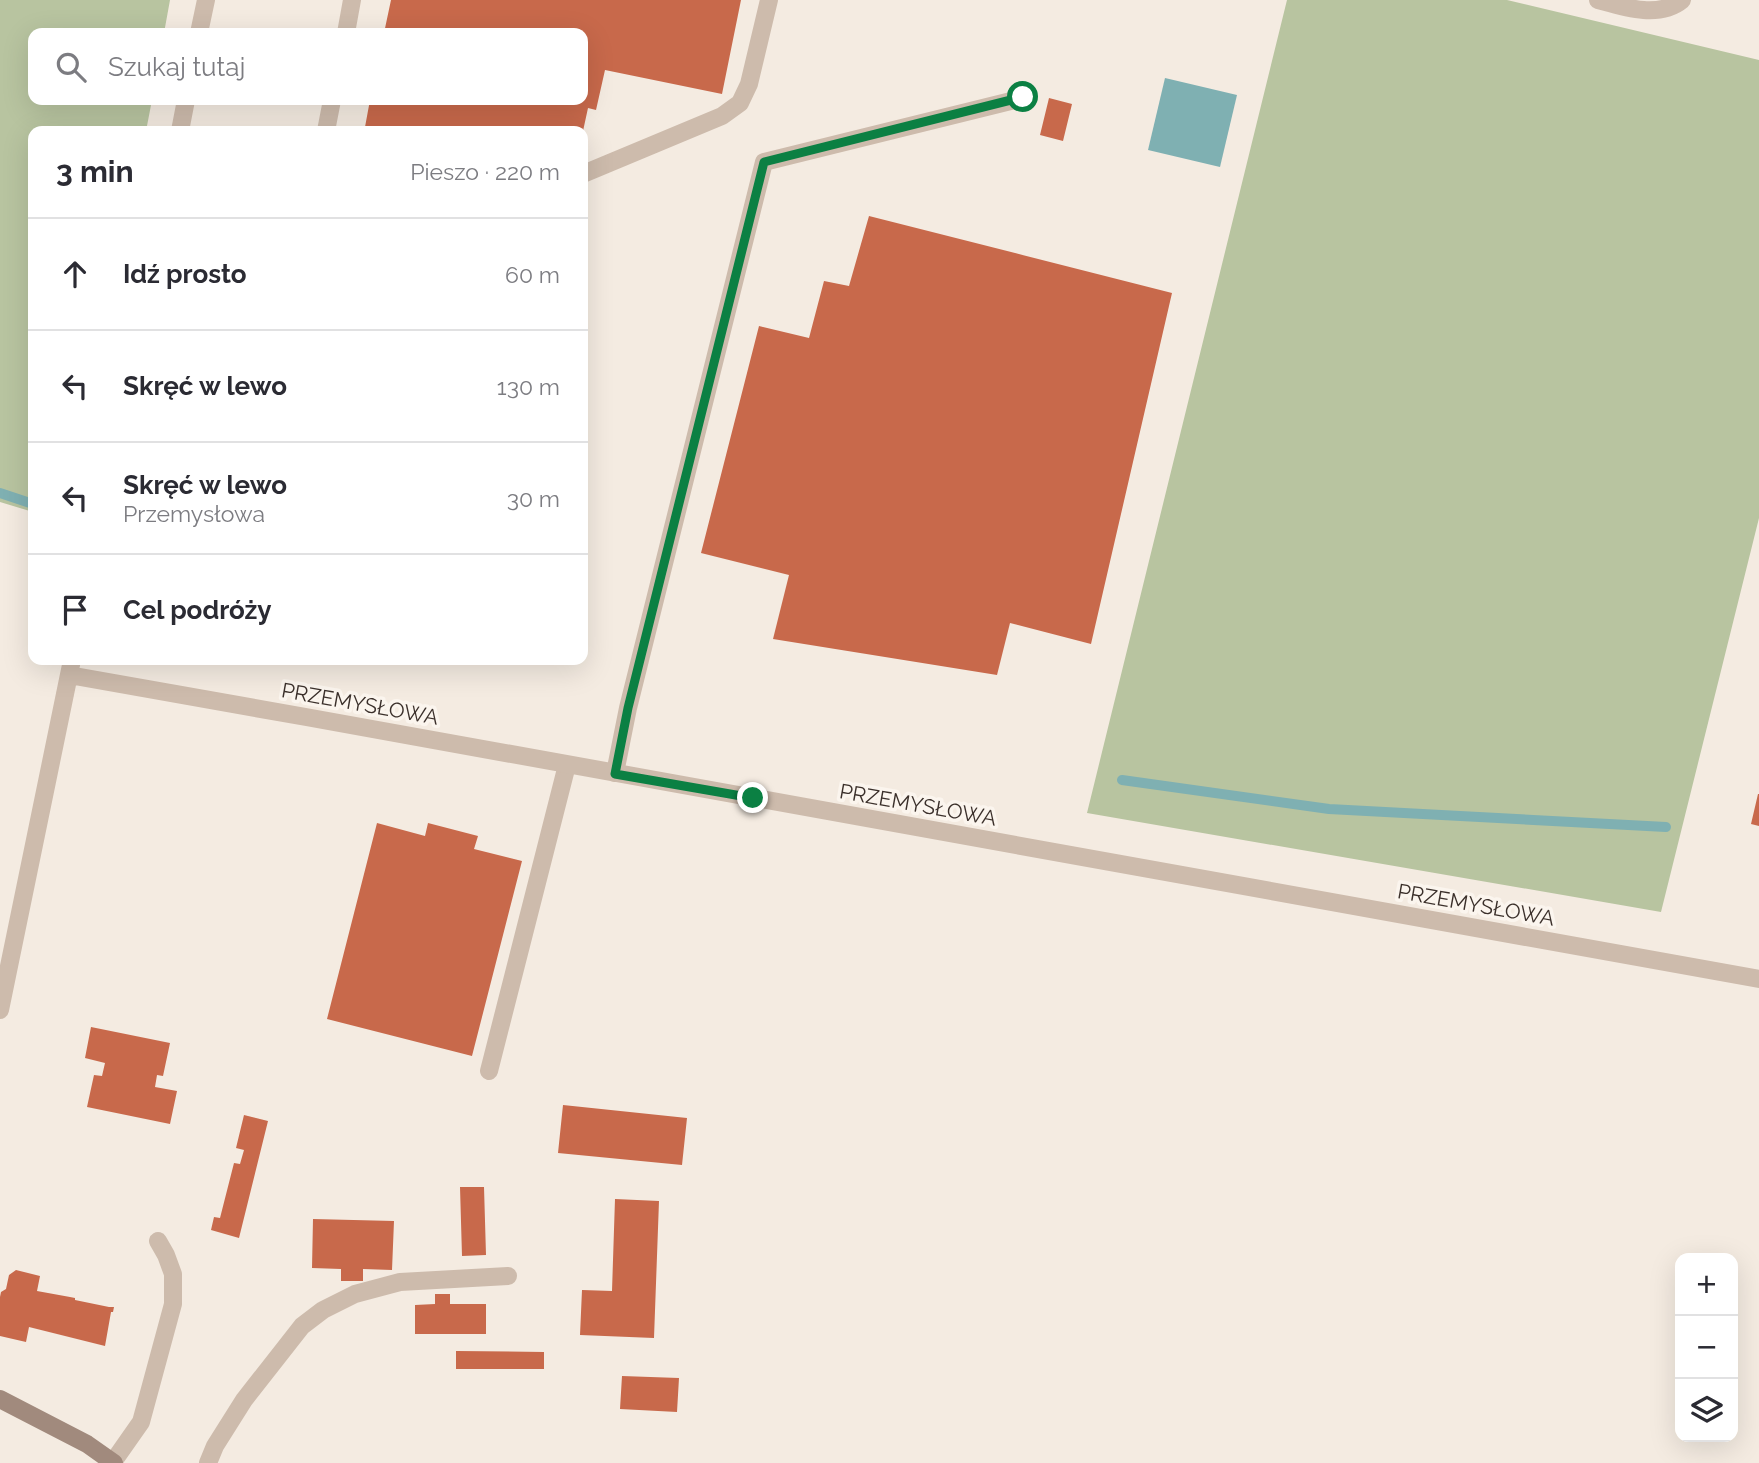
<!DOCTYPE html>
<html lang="pl">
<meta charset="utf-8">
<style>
:root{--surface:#fff;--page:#f7f7f7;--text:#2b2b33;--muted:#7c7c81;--line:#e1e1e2}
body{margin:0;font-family:Raleway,sans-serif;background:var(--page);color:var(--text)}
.controls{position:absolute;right:21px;bottom:21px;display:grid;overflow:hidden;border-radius:14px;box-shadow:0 7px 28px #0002}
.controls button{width:63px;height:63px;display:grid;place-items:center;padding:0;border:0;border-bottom:2px solid var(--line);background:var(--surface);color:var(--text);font:35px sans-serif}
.stop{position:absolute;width:21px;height:21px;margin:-16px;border:5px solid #0b8043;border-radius:50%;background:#fff}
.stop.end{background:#0b8043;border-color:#fff;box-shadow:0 2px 7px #0008}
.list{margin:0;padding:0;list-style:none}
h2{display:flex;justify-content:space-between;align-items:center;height:91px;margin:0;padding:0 28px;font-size:30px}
h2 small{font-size:23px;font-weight:400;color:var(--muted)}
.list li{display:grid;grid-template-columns:46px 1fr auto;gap:21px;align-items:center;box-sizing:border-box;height:112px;padding:0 28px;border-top:2px solid var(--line)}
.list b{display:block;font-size:26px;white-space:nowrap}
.list p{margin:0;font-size:23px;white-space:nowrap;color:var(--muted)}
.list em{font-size:23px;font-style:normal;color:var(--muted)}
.icon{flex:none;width:38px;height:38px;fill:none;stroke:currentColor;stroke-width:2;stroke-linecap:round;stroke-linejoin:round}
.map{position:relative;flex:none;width:1759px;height:1463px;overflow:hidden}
.search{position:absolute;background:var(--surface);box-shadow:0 7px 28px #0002;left:28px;top:28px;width:560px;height:77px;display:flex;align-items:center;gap:18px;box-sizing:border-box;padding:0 24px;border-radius:14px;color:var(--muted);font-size:26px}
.panel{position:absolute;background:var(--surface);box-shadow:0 7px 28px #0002;left:28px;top:126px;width:560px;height:539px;border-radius:14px}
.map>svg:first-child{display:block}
.green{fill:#b8c4a0}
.water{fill:#7fb0b2}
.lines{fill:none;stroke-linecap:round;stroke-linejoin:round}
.stream{stroke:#7fb0b2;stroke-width:10}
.building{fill:#c8694b}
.lane{stroke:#cdbbac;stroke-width:18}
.street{stroke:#cdbbac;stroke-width:18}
.secondary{stroke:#a18a7d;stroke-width:18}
.route{stroke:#0b8043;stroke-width:9}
.labels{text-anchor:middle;stroke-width:7;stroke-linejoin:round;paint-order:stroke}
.street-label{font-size:21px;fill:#3b302b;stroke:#fbf5ee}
</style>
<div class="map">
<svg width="1759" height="1463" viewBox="0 0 1759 1463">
<rect width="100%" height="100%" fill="#f4ebe1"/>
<path class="green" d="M0,0h170l-6,33h-131v67h119l-6,31h-113v381l-33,-10z
M1287,0h220l252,60v458l-98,394 -574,-99z"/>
<path class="water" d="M1165,78l72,17 -17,72 -72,-17z"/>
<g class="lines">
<path class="stream" d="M0,493l33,11
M1122,780l207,29 337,18"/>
</g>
<path class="building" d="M391,0h350l-19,94 -117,-24 -9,40 -8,-2 -5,23h-196l-22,-4 5,-27h213v-67h-199z
M1049,98l23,6 -9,37 -23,-6z
M869,216l303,77 -81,351 -81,-21 -13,52 -224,-36 16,-64 -88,-22 58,-227 50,12 15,-57 25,5z
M1758,794h1v32l-8,-2z
M377,823l48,13 3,-13 50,13 -4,13 48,12 -50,195 -145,-37z
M91,1027l79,16 -7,33 -6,-1 -2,12 22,4 -7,33 -83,-17 7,-32 8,1 3,-13 -20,-5z
M563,1105l124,13 -5,47 -124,-12z
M244,1115l24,6 -29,117 -28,-8 3,-13 6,1 14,-55 6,1 4,-14 -8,-2z
M460,1187h24l2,68 -24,1z
M615,1199l44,2 -5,137 -74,-3 2,-45 30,1z
M313,1219l81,2 -2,49 -29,-1v12h-22v-12l-29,-1z
M16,1270l24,6 -3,15 33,6 5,1v2l34,7h5l-1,5h-2l-6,34 -76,-19 -3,15 -26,-6v-39l1,-5 5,-3 3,-14z
M435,1294h15v10h36v30h-71v-29l20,-1z
M456,1351l88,1v17h-88z
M622,1376l57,2 -2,34 -57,-3z"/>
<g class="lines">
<path class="lane" d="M1598,0c25,7 61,19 84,0
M346,33l6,-33
M326,131l6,-31
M583,174l139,-58 18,-13 9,-19 20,-84
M615,773l13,-65 136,-546 259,-64
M489,1071l78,-306
M113,1462l28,-40 32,-118v-30l-7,-19 -8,-14
M208,1463l7,-17 29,-46 58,-74 21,-16 32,-16 45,-12 108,-6"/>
<path class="street" d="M199,33l7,-33
M180,131l6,-31
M69,675l237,42 1453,262
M0,1010l72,-350"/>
<path class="secondary" d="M0,1399l87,45 27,19"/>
</g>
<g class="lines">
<path class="route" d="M753,798l-138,-24 13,-66 136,-546 259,-65"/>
</g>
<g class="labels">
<g class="street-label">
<text transform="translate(360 704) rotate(10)" y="7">PRZEMYSŁOWA</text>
<text transform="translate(918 805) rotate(10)" y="7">PRZEMYSŁOWA</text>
<text transform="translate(1476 905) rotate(10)" y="7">PRZEMYSŁOWA</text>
</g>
</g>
</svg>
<div class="controls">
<button>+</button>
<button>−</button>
<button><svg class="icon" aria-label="layers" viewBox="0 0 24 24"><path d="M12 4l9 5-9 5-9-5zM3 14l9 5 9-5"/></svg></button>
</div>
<div class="stop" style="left:1023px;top:97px"></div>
<div class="stop end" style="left:753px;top:798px"></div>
<div class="search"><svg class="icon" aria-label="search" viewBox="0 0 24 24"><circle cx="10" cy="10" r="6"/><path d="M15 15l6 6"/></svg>Szukaj tutaj</div>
<section class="panel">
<h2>3 min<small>Pieszo · 220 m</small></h2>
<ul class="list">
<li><svg class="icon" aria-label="ahead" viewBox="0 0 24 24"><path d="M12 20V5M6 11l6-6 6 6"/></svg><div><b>Idź prosto</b></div><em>60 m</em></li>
<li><svg class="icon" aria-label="left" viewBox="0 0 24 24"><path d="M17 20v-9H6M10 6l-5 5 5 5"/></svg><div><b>Skręć w lewo</b></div><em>130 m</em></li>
<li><svg class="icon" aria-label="left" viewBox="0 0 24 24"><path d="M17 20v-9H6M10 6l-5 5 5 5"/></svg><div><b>Skręć w lewo</b><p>Przemysłowa</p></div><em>30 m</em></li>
<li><svg class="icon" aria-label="arrive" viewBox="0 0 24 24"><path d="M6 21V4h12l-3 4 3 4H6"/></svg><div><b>Cel podróży</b></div></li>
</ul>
</section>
</div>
